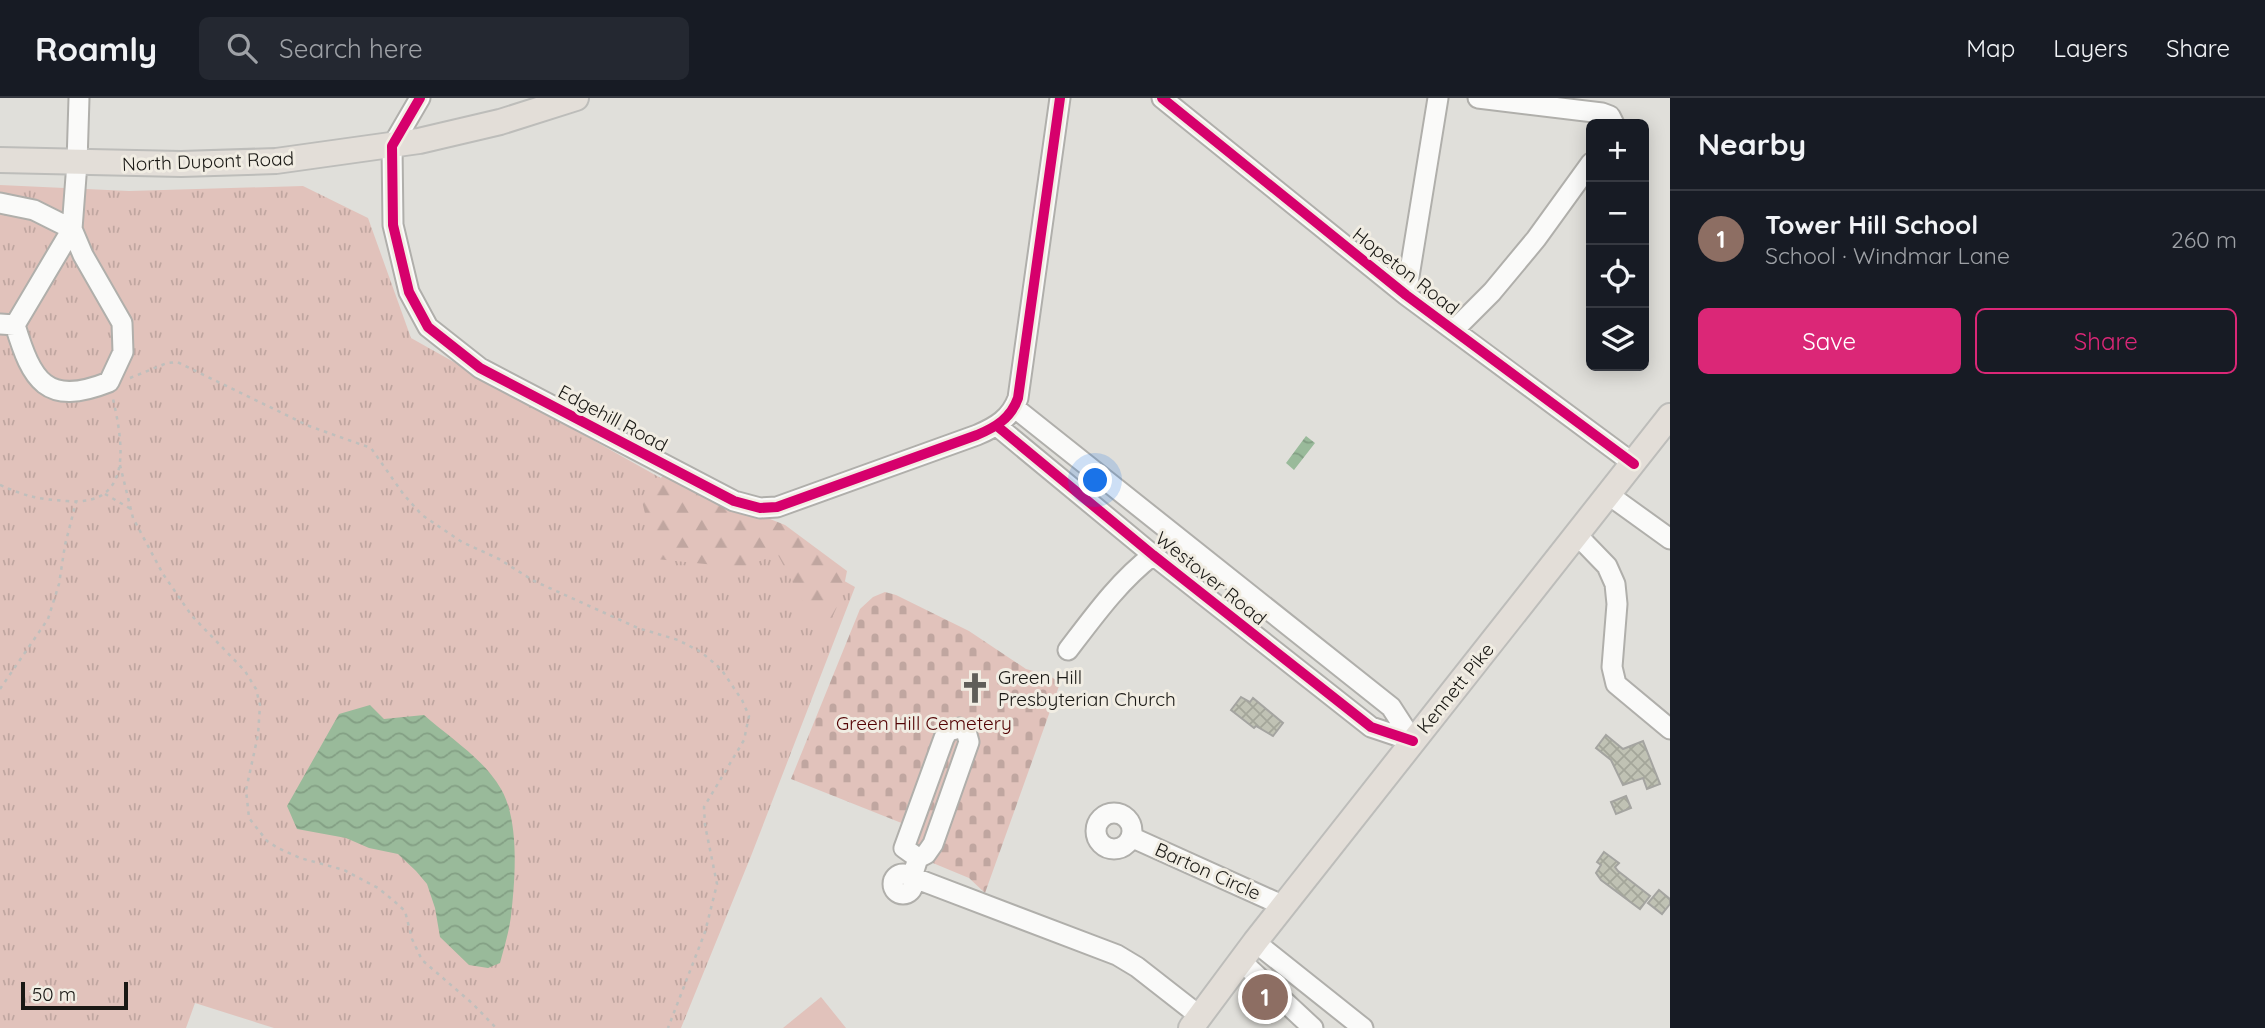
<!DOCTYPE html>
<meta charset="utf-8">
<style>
:root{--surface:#171b24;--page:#242831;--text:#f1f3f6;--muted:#9ea1a6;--line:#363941;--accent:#db2777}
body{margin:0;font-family:Quicksand,sans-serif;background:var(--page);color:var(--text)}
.controls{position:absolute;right:21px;top:21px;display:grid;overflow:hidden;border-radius:10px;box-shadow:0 4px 18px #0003}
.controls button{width:63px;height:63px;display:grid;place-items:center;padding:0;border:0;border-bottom:2px solid var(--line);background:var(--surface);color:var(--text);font:35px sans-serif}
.scale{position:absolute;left:21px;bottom:18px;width:107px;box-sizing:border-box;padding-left:7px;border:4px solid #191814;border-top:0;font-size:19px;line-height:24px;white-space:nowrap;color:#191814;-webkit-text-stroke:5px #f1ede3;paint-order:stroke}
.you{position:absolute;left:1096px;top:383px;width:24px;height:24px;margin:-18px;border:5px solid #fff;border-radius:50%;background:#1a73e8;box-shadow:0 0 0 10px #1a73e833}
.badge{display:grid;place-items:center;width:46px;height:46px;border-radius:50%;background:var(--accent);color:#fff;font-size:23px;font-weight:700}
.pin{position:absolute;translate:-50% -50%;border:4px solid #fff;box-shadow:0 2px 7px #0006}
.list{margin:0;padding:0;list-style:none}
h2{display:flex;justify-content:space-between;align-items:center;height:91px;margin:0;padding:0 28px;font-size:30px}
h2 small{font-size:23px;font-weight:400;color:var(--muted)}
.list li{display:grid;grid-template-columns:46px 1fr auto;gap:21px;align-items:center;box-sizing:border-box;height:98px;padding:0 28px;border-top:2px solid var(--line)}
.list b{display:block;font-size:26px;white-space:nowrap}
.list p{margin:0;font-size:23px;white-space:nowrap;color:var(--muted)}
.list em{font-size:23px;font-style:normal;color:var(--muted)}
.actions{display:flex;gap:14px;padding:21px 28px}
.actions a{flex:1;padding:16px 0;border:2px solid var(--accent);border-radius:10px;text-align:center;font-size:24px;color:var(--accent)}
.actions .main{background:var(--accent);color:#fff}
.icon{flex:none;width:38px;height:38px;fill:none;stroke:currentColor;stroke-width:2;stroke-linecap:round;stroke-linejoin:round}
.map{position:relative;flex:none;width:1670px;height:930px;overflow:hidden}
header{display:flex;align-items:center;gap:42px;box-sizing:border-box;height:98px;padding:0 35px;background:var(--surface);border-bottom:2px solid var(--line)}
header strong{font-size:33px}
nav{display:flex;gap:38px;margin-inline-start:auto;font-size:24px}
.search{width:490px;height:63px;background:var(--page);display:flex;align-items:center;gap:18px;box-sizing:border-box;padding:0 24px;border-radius:10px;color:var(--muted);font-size:26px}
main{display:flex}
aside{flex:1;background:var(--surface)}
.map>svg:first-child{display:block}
.grass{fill:url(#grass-tufts)}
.forest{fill:url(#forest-firs)}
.cemetery{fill:url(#cemetery-stones)}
.pitch{fill:#e1c2bb}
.water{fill:url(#water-waves)}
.building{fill:url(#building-cross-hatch);stroke:#a4a4a0;stroke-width:2}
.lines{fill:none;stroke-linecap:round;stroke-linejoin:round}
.minor-casing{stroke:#b0afab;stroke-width:23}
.major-casing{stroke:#bdbdba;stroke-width:28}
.path{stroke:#bfbfbc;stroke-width:2.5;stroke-dasharray:3.5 5;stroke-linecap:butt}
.minor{stroke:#fafaf9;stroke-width:19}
.major{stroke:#e3ded8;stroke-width:24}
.cycleway-casing{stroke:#f1ede3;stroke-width:15}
.cycleway{stroke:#d6006c;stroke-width:10}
.labels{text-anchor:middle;stroke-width:6;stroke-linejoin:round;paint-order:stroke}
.street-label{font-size:19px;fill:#191814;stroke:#f1ede3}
.poi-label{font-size:19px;fill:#191814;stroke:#f1ede3;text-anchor:start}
.park-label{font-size:19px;fill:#530304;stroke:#f1ede3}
</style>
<header>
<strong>Roamly</strong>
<div class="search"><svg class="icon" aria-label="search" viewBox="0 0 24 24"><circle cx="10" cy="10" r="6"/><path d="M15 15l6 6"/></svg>Search here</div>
<nav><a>Map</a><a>Layers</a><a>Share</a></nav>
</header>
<main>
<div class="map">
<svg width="1670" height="930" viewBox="0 0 1670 930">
<defs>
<pattern id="grass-tufts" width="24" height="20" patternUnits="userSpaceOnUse" patternTransform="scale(1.75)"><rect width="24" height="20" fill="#e1c2bb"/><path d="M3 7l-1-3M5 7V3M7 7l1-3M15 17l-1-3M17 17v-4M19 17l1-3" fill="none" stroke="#c0a6a0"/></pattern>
<pattern id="forest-firs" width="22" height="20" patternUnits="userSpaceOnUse" patternTransform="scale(1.75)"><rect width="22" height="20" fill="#e1c2bb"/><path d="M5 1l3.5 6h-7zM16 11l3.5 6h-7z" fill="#c0a6a0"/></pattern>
<pattern id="cemetery-stones" width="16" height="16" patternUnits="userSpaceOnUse" patternTransform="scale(1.75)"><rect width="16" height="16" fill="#e1c2bb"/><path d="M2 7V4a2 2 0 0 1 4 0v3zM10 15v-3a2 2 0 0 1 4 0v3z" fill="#c0a6a0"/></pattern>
<pattern id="water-waves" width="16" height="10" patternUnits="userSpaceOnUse" patternTransform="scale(1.75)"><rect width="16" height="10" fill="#99ba9a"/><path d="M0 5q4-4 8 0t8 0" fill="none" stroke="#839f84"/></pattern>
<pattern id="building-cross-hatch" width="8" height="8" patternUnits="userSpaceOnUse" patternTransform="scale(1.75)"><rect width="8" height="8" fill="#c0c2b4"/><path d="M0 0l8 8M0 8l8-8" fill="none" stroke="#a4a69a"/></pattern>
</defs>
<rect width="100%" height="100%" fill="#e0dfda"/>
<path class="grass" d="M0,87l129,6 174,-5 65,32 43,120 444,249 -104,269 -70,172h-407l-79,-25 -9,25h-186z"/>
<path class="forest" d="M666,375l47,23 72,29 62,46 -5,25 -13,28 -21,-2 -3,-16 -27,-51 -45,15 -18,-5 -59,-6 -15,-62z"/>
<path class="cemetery" d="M885,494l11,3 73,36 57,38 22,6 8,5 3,6 -74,207 -16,-15 -41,-17 -10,-10 -14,-27 -113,-45 69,-170 13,-12z"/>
<path class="pitch" d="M821,899l25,31h-63z"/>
<path class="water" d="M1306,338l9,7 -21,27 -8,-7z
M370,607l14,14 40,-4c26,23 60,44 77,74 19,33 14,91 10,127 -2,16 -7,32 -11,47l-12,5 -19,-3 -29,-28 -5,-29 -8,-24 -11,-13 -18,-17 -29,-6 -23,-10 -49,-9 -10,-23 52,-92z"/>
<path class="building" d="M1241,599l9,5 3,-4 30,25 -10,13 -17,-10 -2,2 -23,-18z
M1606,637l17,14 20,-8 17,43 -13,5 -4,-11 -20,7 -12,-25 -15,-12z
M1626,698l5,12 -15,6 -5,-12z
M1604,754l15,11 -4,4 3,4 32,25 -10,13 -39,-29 -5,-7 5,-8 -4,-3z
M1659,792l11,9v5l-8,10 -14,-11z"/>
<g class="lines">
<defs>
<path id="minor" d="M420,0l-28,48 1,79 16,67 19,35 52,41 254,133 26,7 17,-1 200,-72c19,-8 34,-17 41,-37l42,-300
M1162,0l244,197 228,169
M1478,0l124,15 8,3 4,8
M0,105l34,7 38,19
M1406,197l32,-197
M0,226l15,1 57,-96
M15,227c17,56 31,82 94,57l14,-30 -1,-29 -39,-68 -11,-26 5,-66 2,-65
M1454,232l38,-38 44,-53 55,-76
M1015,310l376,299 22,34
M997,328l156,129 218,172 42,14
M1609,397l61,44
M1577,437l30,31 8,18 2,20 -5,63 4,17 54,45
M1068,552c26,-34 51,-69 85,-95
M1096 733a18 18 0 1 1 36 0a18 18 0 1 1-36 0Z
M1131,739l153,69
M918,760l8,-4 7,-10 36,-102 -3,-11 -7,-3 -11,3 -4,7 -40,110 14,10 -6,19 205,78 20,12 64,50
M893 786a10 10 0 1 1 20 0a10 10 0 1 1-20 0Z
M1255,844l108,86
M1241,863l72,67"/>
<path id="major" d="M0,62l181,4 95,-3 143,-20 81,-19 76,-24
M1191,930l64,-86 415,-526"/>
</defs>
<use href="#minor" class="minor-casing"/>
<use href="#major" class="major-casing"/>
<path class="path" d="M130,280l37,-15 10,-1 132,64 62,22 33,47 18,20 40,27 37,17 35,22 104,47 40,12 23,12 20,17 21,31 7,16 -5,24 -40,67 1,18 12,59 -12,48 -37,96
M120,367l13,53 30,56 29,42 53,55 11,18 4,16 -2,30 -12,55 3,28 18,23 11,7 22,10 44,12 34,18 16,13 11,10 7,28 10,21 51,44 23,24
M0,387c28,12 37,14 67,16 67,6 56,-58 46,-102
M105,396l26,15
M0,591l48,-70 11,-35 6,-39 11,-43"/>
<use href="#minor" class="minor"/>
<use href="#major" class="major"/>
<defs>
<path id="cycleway" d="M420,0l-28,48 1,79 16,67 19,35 52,41 254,133 26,7 17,-1 200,-72c19,-8 34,-17 41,-37l42,-300
M1162,0l244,197 228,169
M997,328l156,129 218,172 42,14"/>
</defs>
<use href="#cycleway" class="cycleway-casing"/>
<use href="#cycleway" class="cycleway"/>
</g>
<defs>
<symbol id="church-bare" viewBox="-9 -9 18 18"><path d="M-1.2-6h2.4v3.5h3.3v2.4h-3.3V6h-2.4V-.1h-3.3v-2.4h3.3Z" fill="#5f5e59" stroke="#f1ede3" stroke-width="2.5" paint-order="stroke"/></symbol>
</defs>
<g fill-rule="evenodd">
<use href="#church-bare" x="953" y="568" width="44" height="44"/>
</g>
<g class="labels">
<g class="street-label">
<text transform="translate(208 63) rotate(-2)" y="7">North Dupont Road</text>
<text transform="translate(1406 173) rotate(38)" y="7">Hopeton Road</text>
<text transform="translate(613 320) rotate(28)" y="7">Edgehill Road</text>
<text transform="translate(1211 480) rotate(39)" y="7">Westover Road</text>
<text transform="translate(1455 590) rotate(-51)" y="7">Kennett Pike</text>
<text transform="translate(1208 773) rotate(24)" y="7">Barton Circle</text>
</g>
<g class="poi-label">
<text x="998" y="586">Green Hill<tspan x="998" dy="22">Presbyterian Church</tspan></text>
</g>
<g class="park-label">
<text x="924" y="632">Green Hill Cemetery</text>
</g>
</g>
</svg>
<div class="controls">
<button>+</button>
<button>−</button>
<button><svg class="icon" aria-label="locate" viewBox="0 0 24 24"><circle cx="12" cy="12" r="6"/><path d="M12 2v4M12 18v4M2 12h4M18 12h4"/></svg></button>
<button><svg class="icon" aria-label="layers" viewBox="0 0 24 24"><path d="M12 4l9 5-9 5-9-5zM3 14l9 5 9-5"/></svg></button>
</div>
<div class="scale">50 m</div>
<div class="you"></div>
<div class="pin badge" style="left:1265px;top:899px;background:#8d6e63">1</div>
</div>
<aside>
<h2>Nearby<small></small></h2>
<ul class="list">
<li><span class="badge" style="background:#8d6e63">1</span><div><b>Tower Hill School</b><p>School · Windmar Lane</p></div><em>260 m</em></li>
</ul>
<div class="actions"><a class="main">Save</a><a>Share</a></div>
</aside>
</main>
